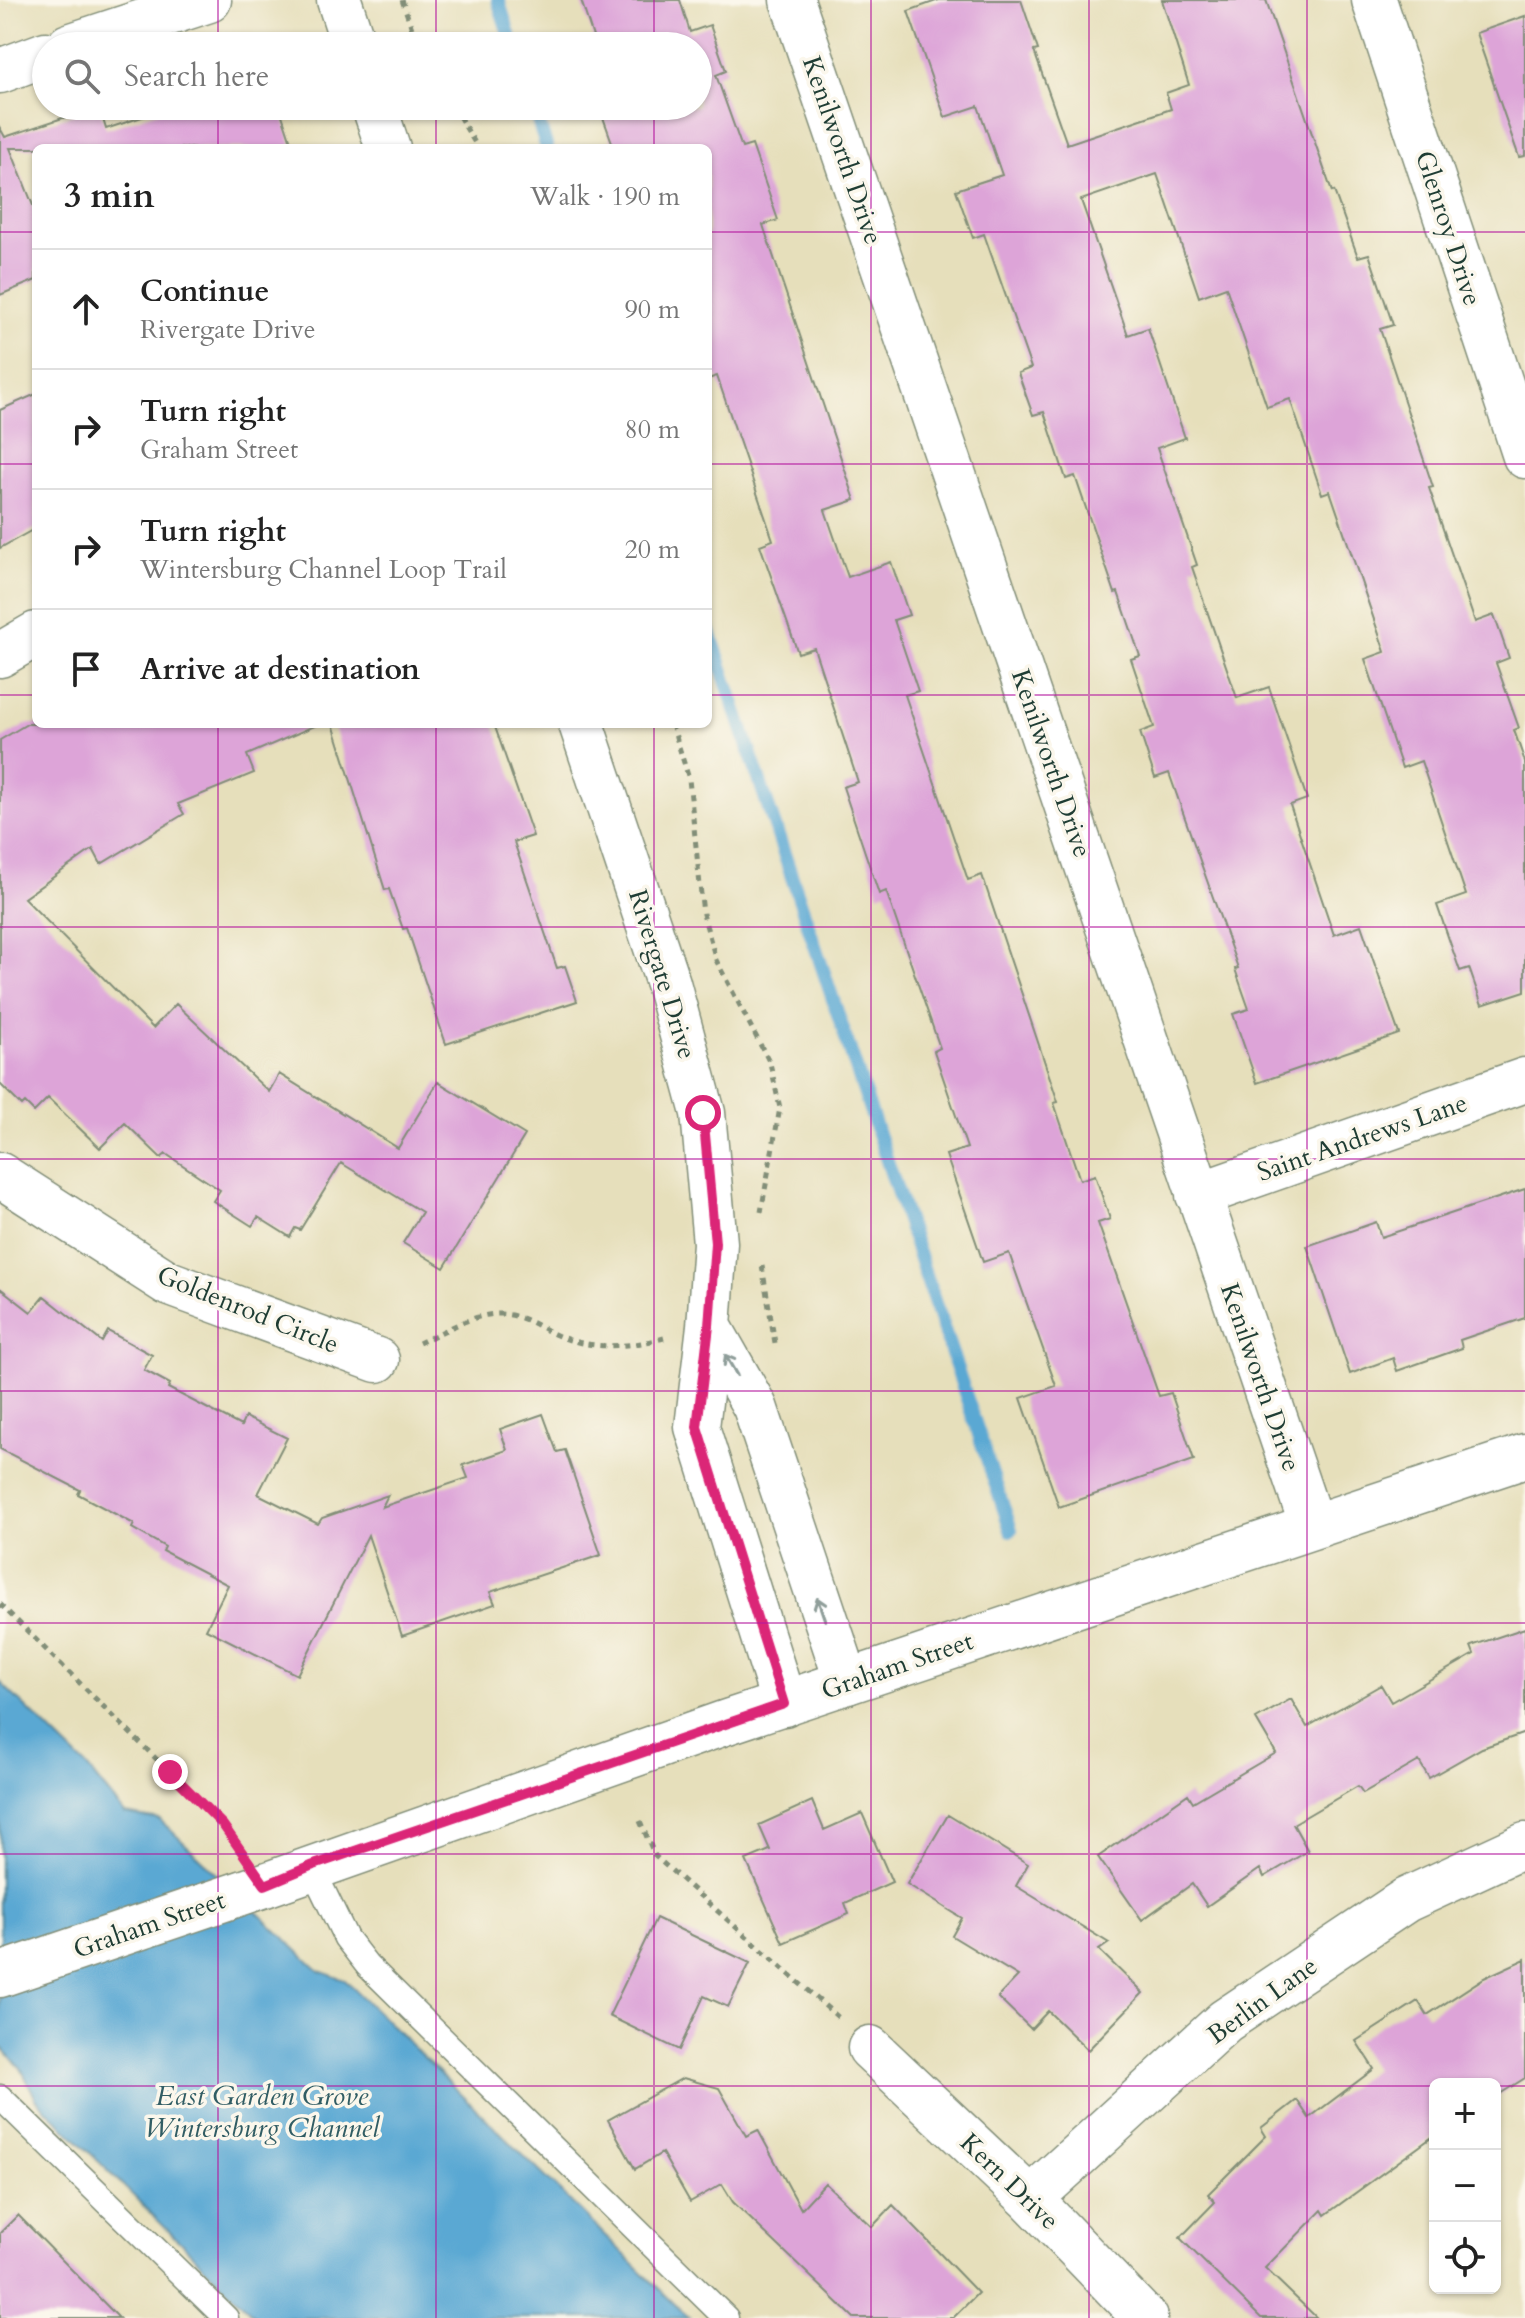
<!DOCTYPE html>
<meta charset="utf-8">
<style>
:root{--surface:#fff;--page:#f2f2f2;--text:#222;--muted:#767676;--line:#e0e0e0}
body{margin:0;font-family:Cardo,serif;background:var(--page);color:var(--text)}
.controls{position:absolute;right:24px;bottom:24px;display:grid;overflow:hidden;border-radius:12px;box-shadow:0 2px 6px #0004}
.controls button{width:72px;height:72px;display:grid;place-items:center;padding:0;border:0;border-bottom:2px solid var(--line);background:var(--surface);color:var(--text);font:40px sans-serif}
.stop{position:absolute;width:24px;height:24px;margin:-18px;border:6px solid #db2777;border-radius:50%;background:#fff}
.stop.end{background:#db2777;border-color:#fff;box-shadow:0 2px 8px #0008}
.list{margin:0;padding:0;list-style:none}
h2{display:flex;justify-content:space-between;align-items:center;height:104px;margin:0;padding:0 32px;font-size:34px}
h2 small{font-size:26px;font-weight:400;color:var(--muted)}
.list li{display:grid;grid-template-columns:52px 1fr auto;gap:24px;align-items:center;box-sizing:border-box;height:120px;padding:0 32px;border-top:2px solid var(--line)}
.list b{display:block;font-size:30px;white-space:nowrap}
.list p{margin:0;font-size:26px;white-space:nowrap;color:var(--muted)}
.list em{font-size:26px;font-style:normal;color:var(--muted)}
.icon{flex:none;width:44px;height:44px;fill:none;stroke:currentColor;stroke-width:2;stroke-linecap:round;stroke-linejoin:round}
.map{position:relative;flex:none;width:1525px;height:2318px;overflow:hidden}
.search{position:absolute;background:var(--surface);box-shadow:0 2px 6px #0004;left:32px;top:32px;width:680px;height:88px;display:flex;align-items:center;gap:20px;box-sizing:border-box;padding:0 28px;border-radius:44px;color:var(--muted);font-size:30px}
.panel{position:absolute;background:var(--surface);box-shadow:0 2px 6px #0004;left:32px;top:144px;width:680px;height:584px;border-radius:12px}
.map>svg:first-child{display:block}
.water{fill:#5aa8d3;stroke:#3c7284;stroke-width:2}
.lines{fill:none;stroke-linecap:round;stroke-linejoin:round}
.stream{stroke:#5aa8d3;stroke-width:14}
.building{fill:#dda4d8}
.service-casing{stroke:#828e78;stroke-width:27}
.minor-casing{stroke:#828e78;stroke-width:47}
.tertiary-casing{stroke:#828e78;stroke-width:47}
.path{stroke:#828e78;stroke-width:5;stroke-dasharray:6 6;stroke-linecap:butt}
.service{stroke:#fff;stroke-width:24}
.minor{stroke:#fff;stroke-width:44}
.tertiary{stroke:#fff;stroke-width:44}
.oneway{stroke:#8f9e9a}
.route{stroke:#db2777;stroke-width:10}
.grid{fill:none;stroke:#b5179e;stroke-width:2;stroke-opacity:0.55}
.labels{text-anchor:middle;stroke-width:7;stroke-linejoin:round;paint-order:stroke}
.street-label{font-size:26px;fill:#1f3d34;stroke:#fbf7ec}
.water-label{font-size:28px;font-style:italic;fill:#315d64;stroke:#fbf7ec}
</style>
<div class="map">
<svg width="1525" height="2318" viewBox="0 0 1525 2318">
<rect width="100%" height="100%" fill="#fbf7ec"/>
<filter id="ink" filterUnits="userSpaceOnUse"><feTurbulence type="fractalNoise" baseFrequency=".0125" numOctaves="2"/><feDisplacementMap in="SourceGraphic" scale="16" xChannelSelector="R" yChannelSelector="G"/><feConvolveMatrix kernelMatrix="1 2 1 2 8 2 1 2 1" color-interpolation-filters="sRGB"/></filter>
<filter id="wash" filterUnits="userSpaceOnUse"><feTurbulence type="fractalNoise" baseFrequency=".006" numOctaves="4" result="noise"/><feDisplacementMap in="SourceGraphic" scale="32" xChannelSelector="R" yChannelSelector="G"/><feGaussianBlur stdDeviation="1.8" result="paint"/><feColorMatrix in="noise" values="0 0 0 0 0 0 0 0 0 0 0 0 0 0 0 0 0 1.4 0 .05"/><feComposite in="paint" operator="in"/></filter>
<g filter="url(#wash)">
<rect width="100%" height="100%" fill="#e6dfbb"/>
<path class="water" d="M0,1682l87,85 38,47 35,6 159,151 26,9 344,338h-433l-220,-219 -15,-31 -21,-23z"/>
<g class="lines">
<path class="stream" d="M498,0l15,46
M533,106l14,42
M708,627l303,903"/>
</g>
<g id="blocks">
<path class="building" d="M581,0h99l10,32 20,-7 16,46 -10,4 26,73 10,-3 26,75 -15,5 92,275 -30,10 23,67 43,-15 18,53 -15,5 24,71 -13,4 63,185 14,-5 76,227 -4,1 26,77 15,-5 15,44 -12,4 61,173 12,-3 23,67 -135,47 -38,-109 35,-12 -47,-133 -26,9 -37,-107 21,-7 -33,-97 6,-3 -54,-157 -7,3 -36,-107 15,-5 -44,-134 -16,5 -38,-108 13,-5 -56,-164 -9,3v-231h-94l-15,-42h99v-60h-102z
M939,0h82l17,50 -4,1 33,93 104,-35 -5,-16 23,-8 -27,-85h104l66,192 2,-1 24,66 11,-3 24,71 -13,4 53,158 -4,1 46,134 19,-7 15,43 -13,5 23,65 -5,2 11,32v229l-43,14 -13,-37 -9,3 -23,-66 29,-10 -45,-134 -19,7 -37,-109 20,-7 -55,-161 -8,3 -32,-95 -23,8 -41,-120 -27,10 -42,-123 -76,26 47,135 20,-7 37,110 -28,10 40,117 -5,2 45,131 32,-11 38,112 -17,6 44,130 27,-10 38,109 -142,49 -24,-69 16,-5 -14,-40 3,-1 -69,-195 -14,5 -15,-46 14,-5 -23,-68 9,-3 -22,-64 -3,1 -40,-117 -9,3 -22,-67 -11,3 -15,-42 13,-5 -47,-134 -11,4 -17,-48 46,-15 -24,-69 -33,11 -37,-106z
M1525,16v140l-6,1 -43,-124z
M99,106l7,23 69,-23h104l14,42h-283l26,65v67l-36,15v-167l5,9z
M36,394v134l-36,20v-138z
M27,724h292l-72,31 7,18 -76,31 6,10 -83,50 -8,-15 -69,49 129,130 23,-24 93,88 10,-18 119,74 40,-66 87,53 -81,133 -41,-25 19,-31 -81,-49 -41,67 -5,-2 -5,9 -32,-20 -6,9 -39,-25 7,-11 -54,-36 -5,4 -36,-35 -25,25 -52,-50 -14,14 -9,-9 -3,3 -22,-22v-344z
M333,724h161l39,112 -19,6 43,126 8,-2 12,35 -131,43 -39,-116 -4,1 -14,-40 -4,1z
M1525,1189v129l-65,22 2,8 -65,23 -4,-13 -43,16 -43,-128 69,-24 5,15z
M0,1288l31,24 13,-16 58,46 6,-11 44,24 -8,15 26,14 -2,4 73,38 4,-9 42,21 -29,56 60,30 4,-6 66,-23 -6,12 86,-29 -5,-13 44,-15 -7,-21 43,-15 14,38 8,-2 36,105 -111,37 5,12 -93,32 -34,-101 -71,140 -91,-46 22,-44 -65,-34 2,-4 -33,-19 2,-4 -56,-30 2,-4 -80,-41z
M1525,1628v105l-43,15 -53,30 -10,-17 -56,32 -5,-7 -65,38 15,27 -44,26 -4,-8 -53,37 -15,-22 -50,36 -44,-63 90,-63 5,8 83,-49 -20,-34 35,-20 16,28 74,-42 10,17 83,-48 -3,-8z
M812,1801l12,29 38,-17 30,69 -47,21 4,11 -66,29 -37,-83 24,-10 -11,-25z
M948,1815l80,49 -12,22 93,57 -10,7 44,43 -55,57 -40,-39 -17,18 -33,-32 20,-21 -66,-40 10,-18 -55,-34z
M656,1918l94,45 -22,44 -24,-11 -25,54 -70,-34z
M1525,1959v119l-30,19v-13h-60v51l-110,80 -3,-5 -57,58 52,50h-56l-81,-80 35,-36 -7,-8 58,-58 -5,-8 36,-28 12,18 65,-49 -18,-28 62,-40 9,14 57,-37z
M683,2078l36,10 27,48 12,-6 43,79 24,-26 47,44 21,-22 85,88 -25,25h-99l-121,-116 -11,-18 -32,18 -28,-49 -27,16 -27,-49z
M18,2215l101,103h-119v-85z"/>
</g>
</g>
<g filter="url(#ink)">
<use href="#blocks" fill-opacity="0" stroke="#828e78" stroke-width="2"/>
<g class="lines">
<defs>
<path id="service" d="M311,1866l35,72 21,27 359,353
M0,2097l226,221"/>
<path id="minor" d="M339,0l15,46
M792,0l520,1526
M1374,0l151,456
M69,46l140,-46
M0,71l46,-17
M374,106l14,42
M0,655l36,-21
M581,724l87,259 35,130 12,130 -6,83
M0,1175l168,108 209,77
M1198,1195l327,-115
M784,1704l-87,-277 12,-101 46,81 92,275
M870,2048l160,151 115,119
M1030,2199l195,-178 181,-121 119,-55"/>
<path id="tertiary" d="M0,1975l265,-90 459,-162 801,-267"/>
</defs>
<use href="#service" class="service-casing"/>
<use href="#minor" class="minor-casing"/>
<use href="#tertiary" class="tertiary-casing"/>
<path class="path" d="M402,0l16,46
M453,106l25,42
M672,724l17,55 14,135 13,46 54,103 10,45 -19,104
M762,1266l13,77
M419,1343c24,-11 55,-30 82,-29 22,1 34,11 53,20 35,16 72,14 110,4
M0,1604l223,221 14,20
M640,1821l15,35 184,162"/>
<use href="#service" class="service"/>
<use href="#minor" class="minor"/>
<use href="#tertiary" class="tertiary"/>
</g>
<defs><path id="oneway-shaft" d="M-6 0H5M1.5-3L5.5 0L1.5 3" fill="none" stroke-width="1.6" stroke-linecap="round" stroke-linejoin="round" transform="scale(2)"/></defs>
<g class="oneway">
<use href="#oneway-shaft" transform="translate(731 1365) rotate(-120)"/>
<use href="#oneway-shaft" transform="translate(821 1609) rotate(-109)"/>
</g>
</g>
<g class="lines" filter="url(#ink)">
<path class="route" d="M170,1772l53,53 42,60 46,-19 473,-162 -87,-277 12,-101 6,-83 -12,-130"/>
</g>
<path class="grid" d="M218,0v46M436,0v46M654,0v46M871,0v2318M1089,0v2318M1307,0v2318M218,106v42M436,106v42M654,106v42M0,232h36M708,232h817M0,464h36M708,464h817M0,695h36M708,695h817M218,724v1594M436,724v1594M654,724v1594M0,927h1525M0,1159h1525M0,1391h1525M0,1623h1525M0,1854h1525M0,2086h1435M1495,2086h30"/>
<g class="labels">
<g class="street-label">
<text transform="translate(843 150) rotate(71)" y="9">Kenilworth Drive</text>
<text transform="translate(1449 228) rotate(72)" y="9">Glenroy Drive</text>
<text transform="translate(1052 763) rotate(71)" y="9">Kenilworth Drive</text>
<text transform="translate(663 974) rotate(73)" y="9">Rivergate Drive</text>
<text transform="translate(1362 1137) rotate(-19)" y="9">Saint Andrews Lane</text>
<text transform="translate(248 1309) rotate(22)" y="9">Goldenrod Circle</text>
<text transform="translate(1261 1377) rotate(71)" y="9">Kenilworth Drive</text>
<text transform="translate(897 1665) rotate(-19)" y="9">Graham Street</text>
<text transform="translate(149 1924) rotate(-19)" y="9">Graham Street</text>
<text transform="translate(1262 2000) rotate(-36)" y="9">Berlin Lane</text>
<text transform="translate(1010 2181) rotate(44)" y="9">Kern Drive</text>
</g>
<g class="water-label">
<text x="262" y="2105">East Garden Grove<tspan x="262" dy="32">Wintersburg Channel</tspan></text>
</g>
</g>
</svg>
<div class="controls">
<button>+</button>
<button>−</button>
<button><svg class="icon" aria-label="locate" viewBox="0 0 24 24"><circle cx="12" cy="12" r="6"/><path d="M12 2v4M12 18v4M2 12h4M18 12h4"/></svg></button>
</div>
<div class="stop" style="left:703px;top:1113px"></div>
<div class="stop end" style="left:170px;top:1772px"></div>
<div class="search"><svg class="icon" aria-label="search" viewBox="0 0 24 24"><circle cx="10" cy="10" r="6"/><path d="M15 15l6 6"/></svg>Search here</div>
<section class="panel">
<h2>3 min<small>Walk · 190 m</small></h2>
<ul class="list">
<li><svg class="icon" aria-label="ahead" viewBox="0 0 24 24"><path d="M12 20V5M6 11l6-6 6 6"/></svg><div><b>Continue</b><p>Rivergate Drive</p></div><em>90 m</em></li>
<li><svg class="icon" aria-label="right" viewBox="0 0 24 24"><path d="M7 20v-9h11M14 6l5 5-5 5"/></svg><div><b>Turn right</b><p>Graham Street</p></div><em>80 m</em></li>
<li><svg class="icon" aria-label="right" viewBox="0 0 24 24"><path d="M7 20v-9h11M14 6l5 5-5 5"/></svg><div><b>Turn right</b><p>Wintersburg Channel Loop Trail</p></div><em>20 m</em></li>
<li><svg class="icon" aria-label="arrive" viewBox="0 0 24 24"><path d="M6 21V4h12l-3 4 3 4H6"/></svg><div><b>Arrive at destination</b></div></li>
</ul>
</section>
</div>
